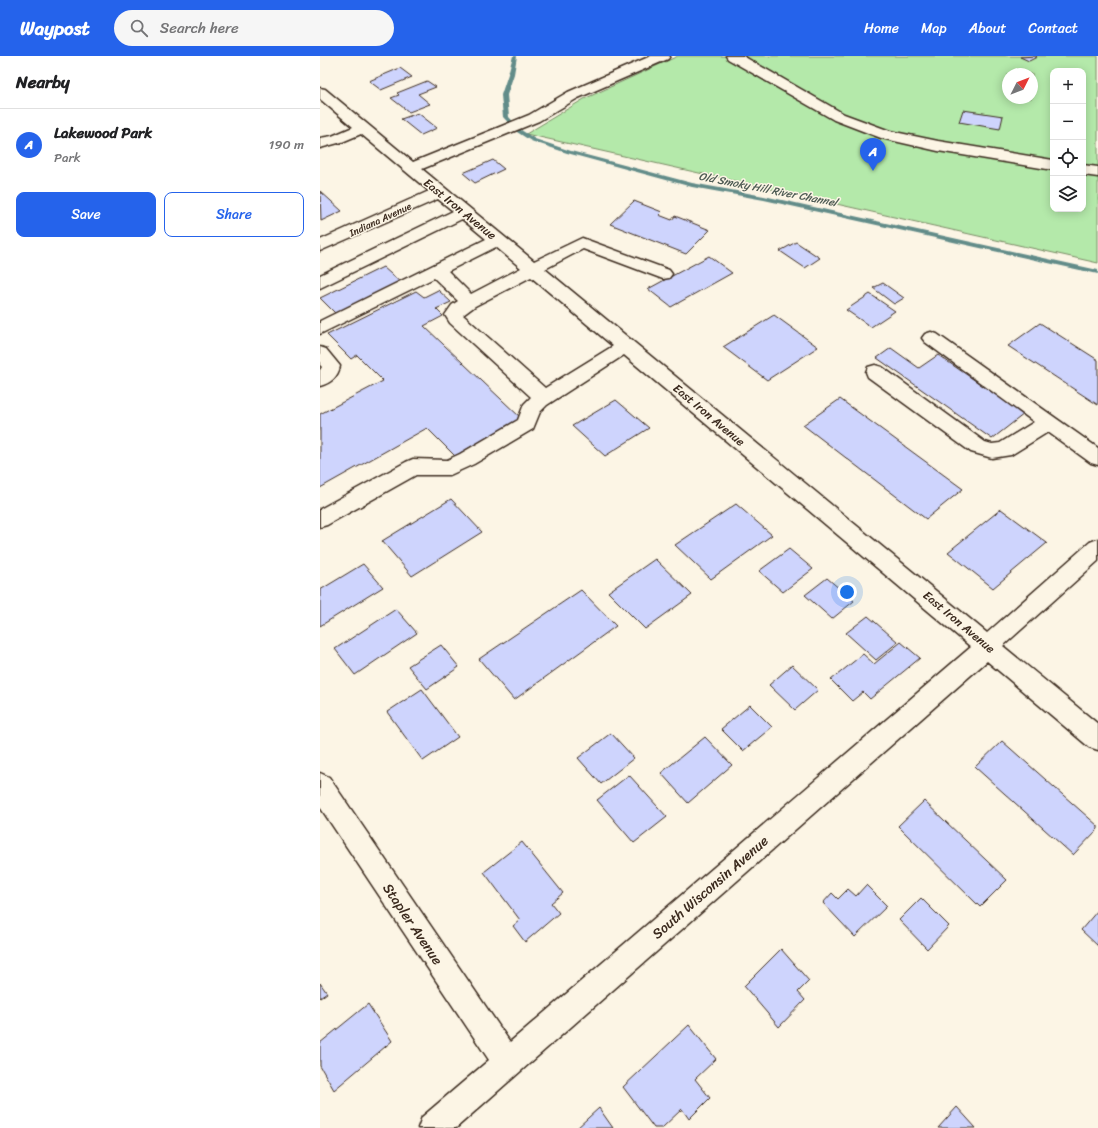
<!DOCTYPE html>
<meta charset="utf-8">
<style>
:root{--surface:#fff;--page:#f6f6f6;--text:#202124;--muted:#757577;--line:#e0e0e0;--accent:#2563eb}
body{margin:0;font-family:Sriracha,sans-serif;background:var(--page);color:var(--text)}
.controls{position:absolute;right:12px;top:12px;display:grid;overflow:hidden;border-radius:8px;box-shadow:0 2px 10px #0003}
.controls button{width:36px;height:36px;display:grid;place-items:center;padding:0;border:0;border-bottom:1px solid var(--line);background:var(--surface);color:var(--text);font:20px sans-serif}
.compass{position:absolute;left:682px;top:12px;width:36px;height:36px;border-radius:50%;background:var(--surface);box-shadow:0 2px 10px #0003;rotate:48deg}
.you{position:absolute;left:527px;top:536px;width:14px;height:14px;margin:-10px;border:3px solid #fff;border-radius:50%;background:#1a73e8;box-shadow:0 0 0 6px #1a73e833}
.badge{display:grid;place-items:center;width:26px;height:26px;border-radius:50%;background:var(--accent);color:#fff;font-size:13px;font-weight:700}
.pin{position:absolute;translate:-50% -33px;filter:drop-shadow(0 1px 2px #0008)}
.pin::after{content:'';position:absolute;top:21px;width:14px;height:12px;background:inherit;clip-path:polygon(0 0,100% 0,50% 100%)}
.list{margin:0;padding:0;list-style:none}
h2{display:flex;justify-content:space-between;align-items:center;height:52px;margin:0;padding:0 16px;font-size:17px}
h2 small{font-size:13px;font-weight:400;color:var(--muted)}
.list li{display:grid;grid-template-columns:26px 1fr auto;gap:12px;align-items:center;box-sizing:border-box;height:72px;padding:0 16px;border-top:1px solid var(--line)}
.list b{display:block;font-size:15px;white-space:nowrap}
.list p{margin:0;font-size:13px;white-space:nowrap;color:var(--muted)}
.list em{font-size:13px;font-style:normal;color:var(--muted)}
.actions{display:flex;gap:8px;padding:12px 16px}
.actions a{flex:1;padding:9px 0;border:1px solid var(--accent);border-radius:8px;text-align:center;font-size:14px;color:var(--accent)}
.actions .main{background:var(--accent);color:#fff}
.icon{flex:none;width:22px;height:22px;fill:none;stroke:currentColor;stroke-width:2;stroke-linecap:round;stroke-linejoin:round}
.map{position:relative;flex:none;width:778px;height:1072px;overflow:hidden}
header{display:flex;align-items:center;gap:24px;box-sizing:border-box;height:56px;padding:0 20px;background:var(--accent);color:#fff}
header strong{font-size:19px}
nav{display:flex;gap:22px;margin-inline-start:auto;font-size:14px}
.search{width:280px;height:36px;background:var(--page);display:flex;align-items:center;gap:10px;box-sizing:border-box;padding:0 14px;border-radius:22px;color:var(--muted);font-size:15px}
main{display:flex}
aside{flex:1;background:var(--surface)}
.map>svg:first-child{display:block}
.green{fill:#b4e9aa;stroke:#788a64;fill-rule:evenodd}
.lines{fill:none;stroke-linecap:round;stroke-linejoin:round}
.stream{fill:#628c89;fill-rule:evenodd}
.building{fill:#ced4fd;stroke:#3b2a1e}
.minor-casing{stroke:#3b2a1e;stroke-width:3}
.minor{fill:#fcf5e5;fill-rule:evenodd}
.labels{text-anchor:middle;stroke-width:3;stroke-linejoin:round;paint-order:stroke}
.far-street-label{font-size:10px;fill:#3b2a1e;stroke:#fcf5e5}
.far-water-label{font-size:11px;font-style:italic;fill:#4e5b54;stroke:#fcf5e5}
.street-label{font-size:12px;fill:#3b2a1e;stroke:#fcf5e5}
.near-street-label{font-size:14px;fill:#3b2a1e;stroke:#fcf5e5}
</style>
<header>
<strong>Waypost</strong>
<div class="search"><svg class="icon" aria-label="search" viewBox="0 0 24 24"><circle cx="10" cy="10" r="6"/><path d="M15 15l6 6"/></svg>Search here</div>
<nav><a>Home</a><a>Map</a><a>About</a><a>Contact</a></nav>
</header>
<main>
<aside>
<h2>Nearby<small></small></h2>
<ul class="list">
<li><span class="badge">A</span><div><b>Lakewood Park</b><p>Park</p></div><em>190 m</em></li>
</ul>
<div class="actions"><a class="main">Save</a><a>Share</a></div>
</aside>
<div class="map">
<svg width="778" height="1072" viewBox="0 0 778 1072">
<rect width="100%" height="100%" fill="#fcf5e5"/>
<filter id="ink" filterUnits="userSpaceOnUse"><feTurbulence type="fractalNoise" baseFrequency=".025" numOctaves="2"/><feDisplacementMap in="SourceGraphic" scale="8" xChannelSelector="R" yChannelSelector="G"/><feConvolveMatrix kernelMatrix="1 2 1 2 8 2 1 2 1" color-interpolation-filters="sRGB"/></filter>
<g filter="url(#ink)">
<path class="green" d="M358,0h420v207l-572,-129 58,-35zM733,15h30v138h-30zM688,18h24v24h-24z"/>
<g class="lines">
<path class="stream" d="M193,0h4l-3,18 -7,21 2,22 12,13 14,9 36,12 121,32 72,13 334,74v4l-334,-74 -72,-13 -125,-34 -36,-12 -14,-9 -14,-15 -2,-22 7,-21z"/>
</g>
<path class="building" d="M716,0l1,1 -8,4 -9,-4z
M80,12l12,9 -31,13 -12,-9z
M107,25l9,6 -18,7 12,10 -21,8 -18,-14 8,-3 -2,-2z
M643,54l40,6 -3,13 -41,-7z
M98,57l19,15 -16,7 -20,-16z
M173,104l11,9 -29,14 -12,-10z
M0,135l22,20 -21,10z
M314,145l28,11 -3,3 13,5 3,-4 35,14 -24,24 -76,-30z
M476,186l24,16 -15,10 -25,-17z
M389,200l23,17 -61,34 -23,-18z
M63,211l17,15 -64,32 -16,-16z
M563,227l21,15 -10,6 -21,-16z
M118,234l13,12 -15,7 7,7 -19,10 97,92 -66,38 -28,-28 -107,60v-74l63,-33 -26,-26 -6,4 -24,-24 89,-44 8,6z
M550,238l25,17 -24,16 -25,-17z
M454,259l44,32 -51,33 -44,-33z
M720,267l58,37v45l-90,-59z
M571,292l28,20 19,-13 86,59 -32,25 -115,-81z
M520,343l123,90 -37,30 -123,-94z
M296,344l33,28 -44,28 -33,-30z
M131,443l31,33 -70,44 -30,-35z
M416,448l36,31 -61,44 -36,-34z
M681,453l46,34 -54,45 -45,-36z
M469,493l24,20 -30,23 -24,-21z
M335,503l37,36 -47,34 -37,-37z
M43,508l20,23 -63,39v-36z
M507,522l27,23 -22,18 -27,-24z
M261,534l35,36 -102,74 -35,-41z
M76,553l21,24 -62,42 -20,-26z
M548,560l30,26 -22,18 -30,-27z
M581,586l19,16 -50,41 -7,-7 -11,9 -21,-21 32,-26 11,10z
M121,589l18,22 -32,22 -19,-23z
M472,609l26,25 -23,20 -26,-25z
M102,633l36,48 -35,24 -36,-49z
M430,649l22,22 -29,24 -22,-22z
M291,677l23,25 -33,26 -23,-26z
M385,681l27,28 -44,38 -27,-30z
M682,685l96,85v3l-25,26 -98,-88z
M309,719l38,42 -33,26 -37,-43z
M604,745l83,79 -27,27 -82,-81z
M202,786l41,51 -12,10 8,10 -34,29 -12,-16 7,-6 -36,-48z
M546,829l21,21 -32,31 -32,-34 9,-10 6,6 10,-10 8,7z
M601,842l28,28 -22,23 -28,-29z
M778,854v36l-17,-16z
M461,893l28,32 -11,11 7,8 -26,27 -35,-41z
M0,927l7,10 -7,5z
M48,948l24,37 -58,49 -14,-24v-23z
M369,969l27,34 -21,20 15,19 -21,21 -7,-10 -20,19h-8l-31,-41z
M637,1051l19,21h-38z
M279,1052l14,20h-36z"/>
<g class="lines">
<defs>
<path id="minor" d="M331,0h19l-2,3 -90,39 -39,23 -117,48 112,92 48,-23 87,32 3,4 -3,4 -6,1 -80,-30 -38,20 442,364 103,-91 8,-3v22l-95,85 95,78v26l-9,-3 -102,-86 -531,467h-38l4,-11 67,-57 -169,-253v-34l9,4 181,265 461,-395 -347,-292 -77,50 -7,7 -7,17 -59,35 -24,11h-34l-89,50 -7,2v-18l86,-47 7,-3 34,1 13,-6 58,-34 6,-16 7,-7 -81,-74 -5,-8 7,-10 6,-4 -24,-23 -114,56v-13l166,-82 -24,-20 -142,69v-13l133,-64 -15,-12 -118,52v-11l109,-49 -68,-57 -19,8 -22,6v-10l12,-2 21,-9 -33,-28v-11l5,1 88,73 116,-47 39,-23zM176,191l25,21 -50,26 -23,-23zM211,221l82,69 -68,42 -82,-73 12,-9z
M406,0h17l101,58 46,17 48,10 115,19v10l-115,-19 -57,-13 -47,-18 -106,-61z
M763,109l15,2v10l-15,-2z
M611,276l6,2 161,114v17l-7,-2 -43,-31 -37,23 -19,3 -21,-6 -103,-75 -2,-5 2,-5 7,-2 7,2 103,75 7,2 8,-1 34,-21 -109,-80 -3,-4 3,-4z
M0,291l6,2 14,17c-2,11 -9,17 -20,20v-16l2,-3 -2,-2z"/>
</defs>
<use href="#minor" class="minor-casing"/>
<use href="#minor" class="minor"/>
</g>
</g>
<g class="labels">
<g class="far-street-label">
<text transform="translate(60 163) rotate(-25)" y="4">Indiana Avenue</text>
</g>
<g class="far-water-label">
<text transform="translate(448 133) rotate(11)" y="4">Old Smoky Hill River Channel</text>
</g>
<g class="street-label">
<text transform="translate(140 153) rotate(39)" y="4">East Iron Avenue</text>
<text transform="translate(389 359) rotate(40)" y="4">East Iron Avenue</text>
<text transform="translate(639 566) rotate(40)" y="4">East Iron Avenue</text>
</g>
<g class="near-street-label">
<text transform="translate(390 831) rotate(-41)" y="5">South Wisconsin Avenue</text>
<text transform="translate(93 868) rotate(56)" y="5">Stapler Avenue</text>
</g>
</g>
</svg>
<div class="controls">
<button>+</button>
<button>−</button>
<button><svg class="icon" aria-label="locate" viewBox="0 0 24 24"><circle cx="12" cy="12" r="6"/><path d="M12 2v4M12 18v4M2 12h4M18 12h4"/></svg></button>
<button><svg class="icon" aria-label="layers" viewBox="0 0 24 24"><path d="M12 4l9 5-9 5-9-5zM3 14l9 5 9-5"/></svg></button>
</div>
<svg class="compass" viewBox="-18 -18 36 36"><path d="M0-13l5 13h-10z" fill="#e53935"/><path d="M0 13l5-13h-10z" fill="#757577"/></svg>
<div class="you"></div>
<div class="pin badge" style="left:553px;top:115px">A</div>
</div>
</main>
